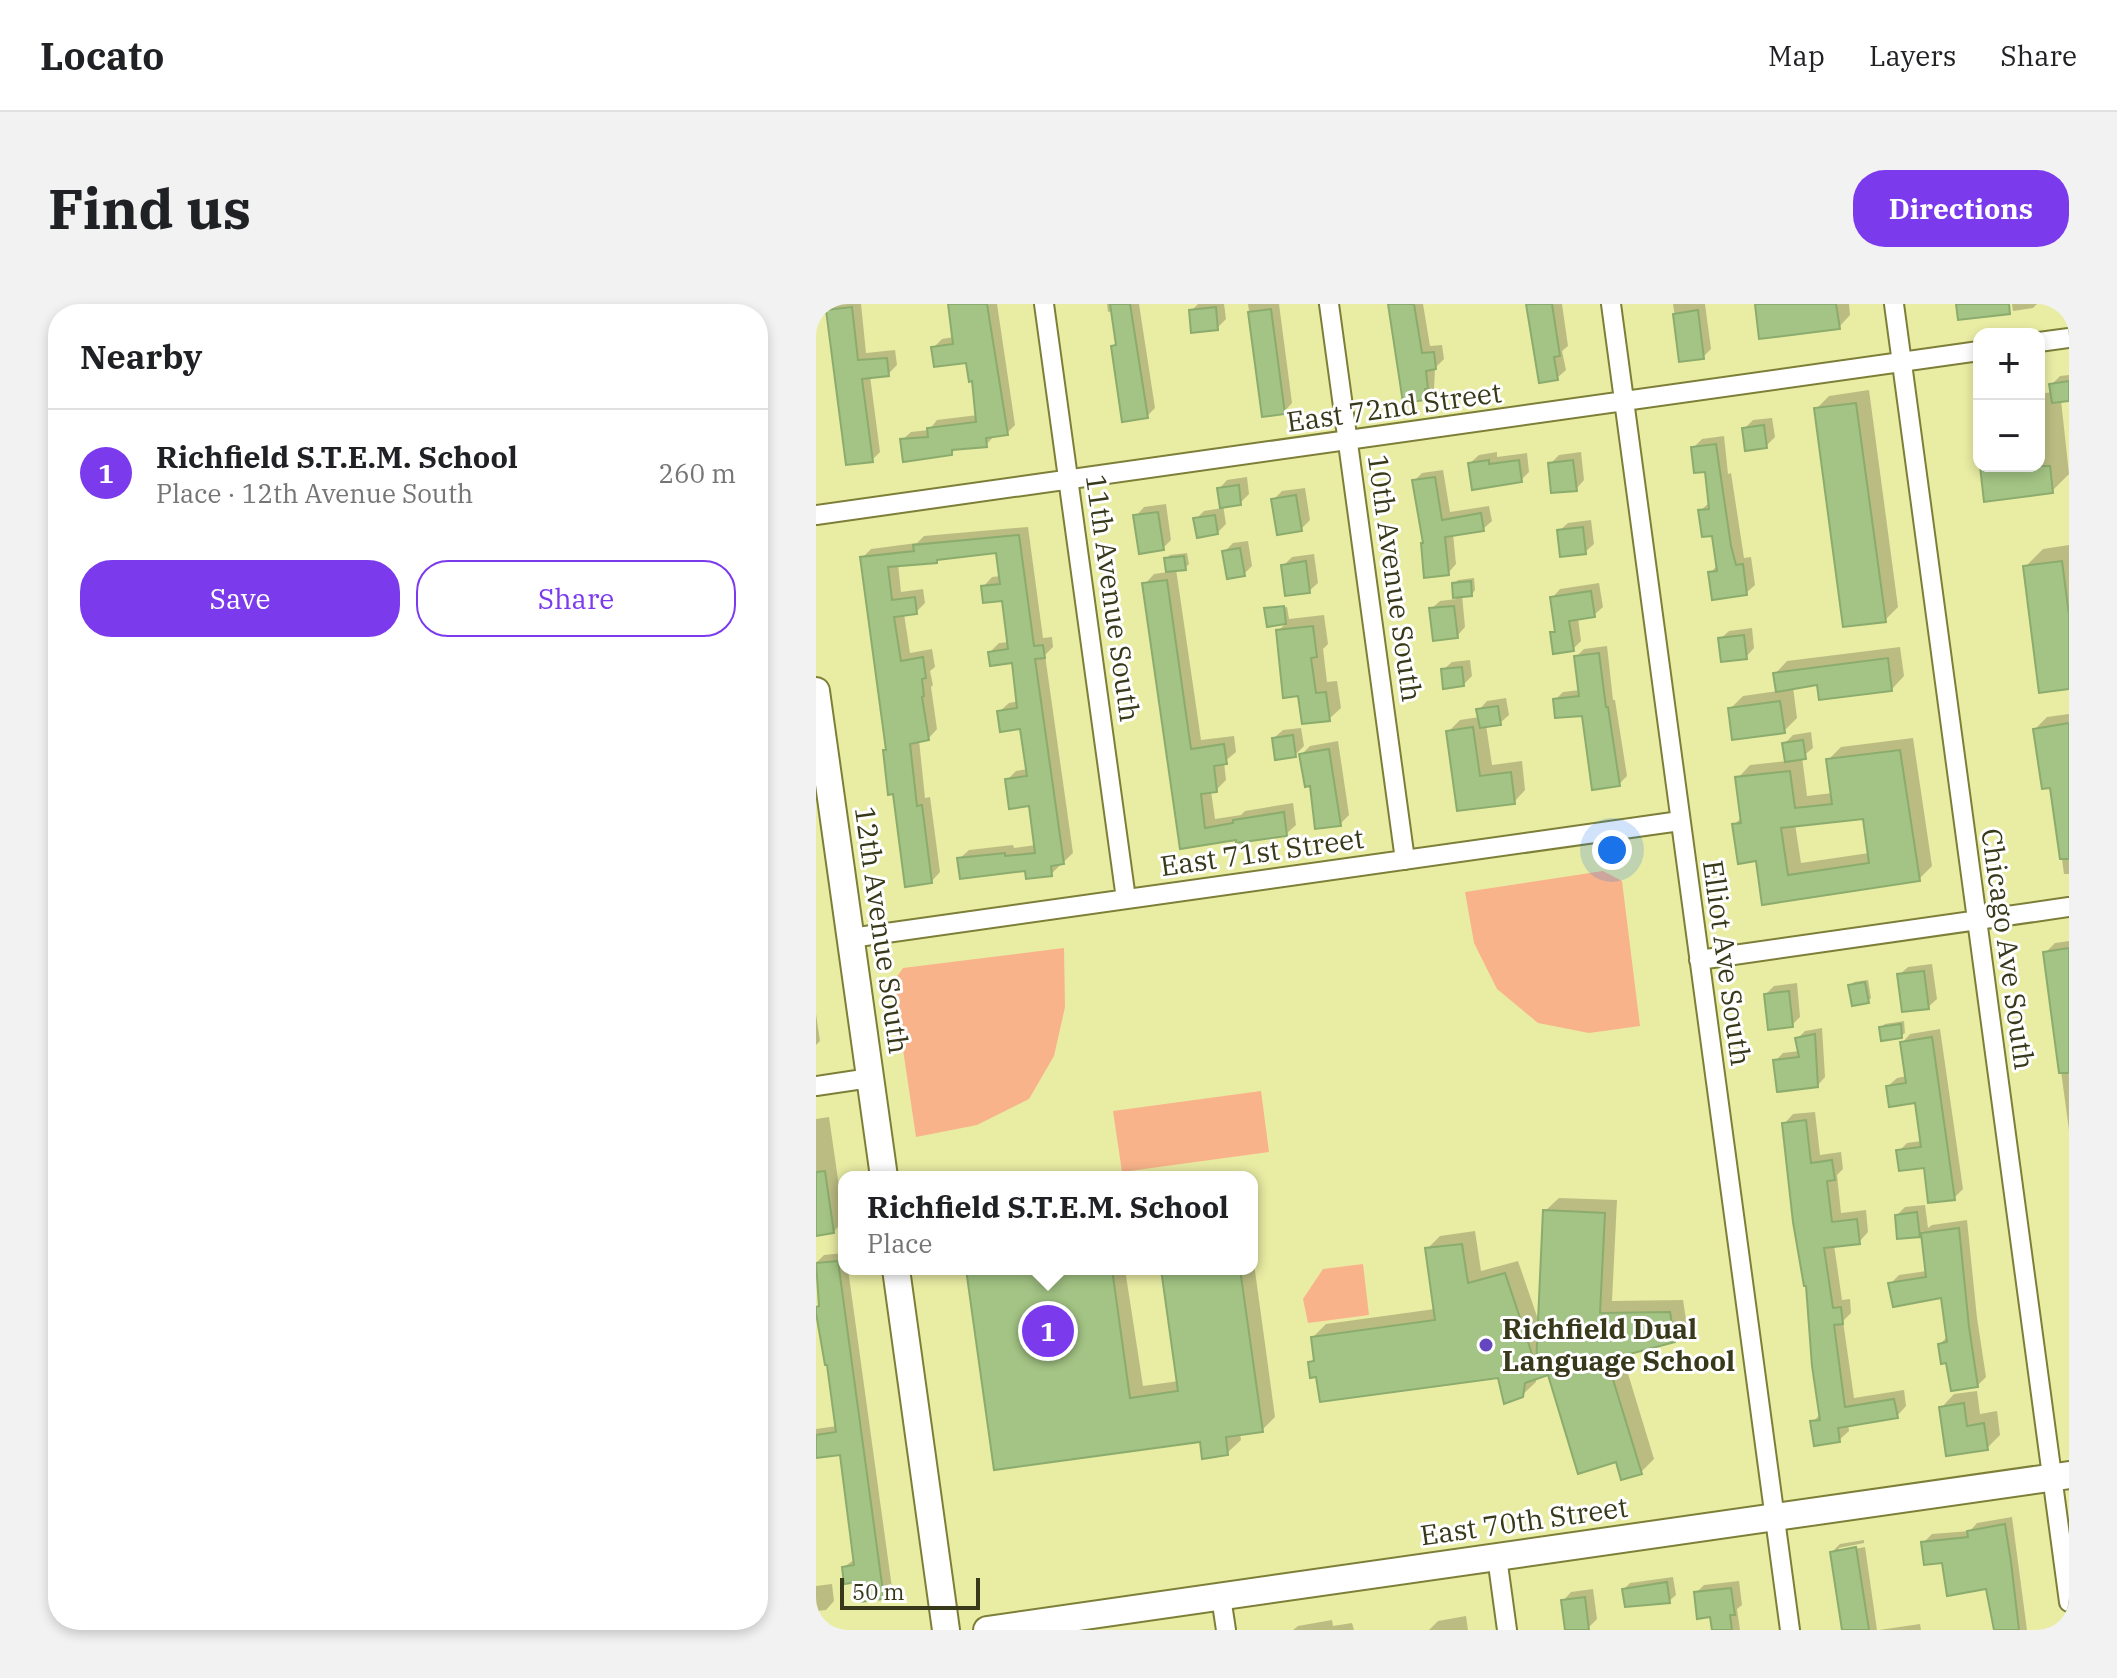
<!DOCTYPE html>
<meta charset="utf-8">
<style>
:root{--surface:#fff;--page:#f2f2f2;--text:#202124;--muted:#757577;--line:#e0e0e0;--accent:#7c3aed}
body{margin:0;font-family:"IBM Plex Serif",serif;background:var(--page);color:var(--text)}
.controls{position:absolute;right:24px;top:24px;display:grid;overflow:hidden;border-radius:16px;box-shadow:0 4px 12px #0003}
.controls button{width:72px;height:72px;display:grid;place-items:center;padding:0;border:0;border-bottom:2px solid var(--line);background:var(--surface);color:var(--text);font:40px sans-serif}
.scale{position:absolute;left:24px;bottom:20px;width:140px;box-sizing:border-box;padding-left:8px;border:4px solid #38391b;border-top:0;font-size:22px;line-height:28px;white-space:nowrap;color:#38391b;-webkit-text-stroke:6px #fff;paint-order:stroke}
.you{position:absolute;left:796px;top:546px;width:28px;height:28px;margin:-20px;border:6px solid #fff;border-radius:50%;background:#1a73e8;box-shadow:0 0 0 12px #1a73e833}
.badge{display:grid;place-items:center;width:52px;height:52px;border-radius:50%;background:var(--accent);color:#fff;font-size:26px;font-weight:700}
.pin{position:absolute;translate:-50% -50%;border:4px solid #fff;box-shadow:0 2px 8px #0006}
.popup{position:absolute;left:22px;top:867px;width:420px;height:104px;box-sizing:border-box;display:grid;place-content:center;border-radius:16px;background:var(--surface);filter:drop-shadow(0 2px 6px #0005);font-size:26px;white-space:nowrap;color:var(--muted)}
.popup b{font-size:30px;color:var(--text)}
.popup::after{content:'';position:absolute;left:50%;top:100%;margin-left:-16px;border:16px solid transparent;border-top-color:var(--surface)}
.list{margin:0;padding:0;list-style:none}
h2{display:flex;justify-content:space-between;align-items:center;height:104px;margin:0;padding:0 32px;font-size:34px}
h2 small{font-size:26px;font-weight:400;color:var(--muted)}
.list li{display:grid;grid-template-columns:52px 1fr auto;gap:24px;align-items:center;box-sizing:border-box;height:128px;padding:0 32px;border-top:2px solid var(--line)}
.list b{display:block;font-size:30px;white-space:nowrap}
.list p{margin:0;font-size:26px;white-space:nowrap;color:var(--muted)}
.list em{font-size:26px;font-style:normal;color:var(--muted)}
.actions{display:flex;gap:16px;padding:24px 32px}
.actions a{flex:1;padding:18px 0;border:2px solid var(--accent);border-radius:32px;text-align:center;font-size:28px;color:var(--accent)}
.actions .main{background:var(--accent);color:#fff}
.map{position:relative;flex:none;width:1253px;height:1326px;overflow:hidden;border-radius:32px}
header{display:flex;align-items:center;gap:48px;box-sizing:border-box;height:112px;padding:0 40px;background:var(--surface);border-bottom:2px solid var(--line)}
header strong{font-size:38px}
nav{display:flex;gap:44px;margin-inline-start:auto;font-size:28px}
.intro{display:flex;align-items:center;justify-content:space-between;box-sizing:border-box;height:192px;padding:0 48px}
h1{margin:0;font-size:56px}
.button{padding:20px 36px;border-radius:32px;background:var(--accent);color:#fff;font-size:28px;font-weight:700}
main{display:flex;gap:48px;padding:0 48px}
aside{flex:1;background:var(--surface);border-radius:32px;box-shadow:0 4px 12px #0003}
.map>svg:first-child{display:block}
.green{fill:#f9b38b}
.shadow{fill:#0003;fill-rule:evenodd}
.building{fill:#a3c484;stroke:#8bac6d;stroke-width:2;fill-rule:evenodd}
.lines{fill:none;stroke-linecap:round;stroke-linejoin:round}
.street-casing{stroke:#7d7f38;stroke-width:22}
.secondary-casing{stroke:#7d7f38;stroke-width:30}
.street{stroke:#fff;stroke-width:18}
.secondary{stroke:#fff;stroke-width:26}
.poi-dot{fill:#6646be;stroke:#fff;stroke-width:3}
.labels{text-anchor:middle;stroke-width:6;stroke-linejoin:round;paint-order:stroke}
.street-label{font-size:28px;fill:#38391b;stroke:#fff}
.poi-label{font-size:28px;font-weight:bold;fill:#38391b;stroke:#fff;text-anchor:start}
</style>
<header>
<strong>Locato</strong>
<nav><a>Map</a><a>Layers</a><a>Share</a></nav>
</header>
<div class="intro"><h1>Find us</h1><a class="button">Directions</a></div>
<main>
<aside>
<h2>Nearby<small></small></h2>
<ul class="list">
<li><span class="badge">1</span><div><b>Richfield S.T.E.M. School</b><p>Place · 12th Avenue South</p></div><em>260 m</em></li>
</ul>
<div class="actions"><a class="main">Save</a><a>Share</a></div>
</aside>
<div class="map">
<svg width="1253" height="1326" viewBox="0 0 1253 1326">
<rect width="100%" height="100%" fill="#e9eca3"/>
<path class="green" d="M787,567l19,10 18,145 -51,7 -51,-10 -41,-34 -23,-46 -9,-51z
M248,644l1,59 -11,49 -25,43 -52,26 -61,12 -23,-155 10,-14z
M445,787l8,61 -147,20 -9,-61z
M547,960l6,51 -61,8 -5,-24 20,-30z"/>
<path class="shadow" d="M13,0h32l5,49 29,-3 2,15 -9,9 -18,2 10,76 -8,8z
M135,0h46l18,121 -8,8 -13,3 -8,9 -29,3 -6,5 -49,-13 9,-8 18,-2 8,-10 41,-5 -4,-37 -7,-17 -33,-14 8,-8 12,-2z
M291,0h32l16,104 -8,8 -34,-69 5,-5 -5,-31 -5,1z
M382,0h26l2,15 -9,9 -26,-17z
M432,0h31l13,99 -8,9 -21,3z
M574,0h33l7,42 12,-1 2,14 -9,9 -1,22 -9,8z
M713,0h33l6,42 -6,5 4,19 -9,8z
M857,0h32l6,45 -8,8 -22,3z
M941,0h92l1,11 -11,12z
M1196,0h25l-4,4 -20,3z
M1253,71v24l-8,1 8,74 -17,17 -70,-25h57v-72l13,-2 -1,-7 9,-9z
M1053,86l29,217 -13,13 -69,-211 13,-13z
M1163,110v31l-4,-28z
M956,114l3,19 -9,9 -22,-17 9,-9z
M908,132l4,38 3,-1 13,85 7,-1 4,28 -9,8 -36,-20 8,-8 -4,-31 -14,-23 9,-8 -3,-34 -13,-21 9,-9z
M681,148v5l30,-4 2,19 -8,8 -51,-17 9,-8z
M765,148l3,28 -8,9 -26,-25 9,-9z
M627,166l7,42 39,-6 3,15 -9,8 -30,5 3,30 -8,9 -23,-31 -11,-61 8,-8z
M431,173l2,17 -9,9 -17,2 3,19 -9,9 -21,-14 8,-8 18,-3 -3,-19 8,-9z
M489,184l5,32 -9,9 -28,-29 9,-9z
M350,200l5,36 -8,8 -27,-32 8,-9z
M775,216l3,24 -9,8 -26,-21 9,-8z
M212,223l15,111 9,-1 1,10 -8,8 28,198 -22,21 -92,-15 10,-9 44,-5 1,3 22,-3 -5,-41 -24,-24 9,-9 12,-2 -6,-42 -23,-15 10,-9 10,-2 -5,-41 -24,-8 9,-9 10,-1 -5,-43 -21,-12 9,-10 9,-1 -3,-25 -100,13 3,28 22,-3 2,14 -9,9 -12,2 6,39 22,-4 3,18 -5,4 3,14 -2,2 6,42 -9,10 -9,1 6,58 5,-1 10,75 -9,10 -43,-134 -26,-190 9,-9 46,-6 7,-7z
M432,237l4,25 -8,8 -20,-22 9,-9z
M1253,241v142l-44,-120 18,-18z
M371,249l2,11 -4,4 -9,1 25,171 33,-4 2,16 -12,10 2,18 -10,10 -5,1 4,28 26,-4 4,-4 48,-8 3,22 -10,9 -48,4 -57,9 -36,-263 9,-10 14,-2 -2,-13 4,-4z
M498,250l4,29 -9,8 -26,-25 9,-9z
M658,274l1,12 -3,4 -10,1 3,32 -8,9 -26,-27 9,-8 16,-2 -2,-15 4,-4z
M783,279l4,24 -9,8 -16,3 3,23 -8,8 -21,-16 5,-5 -5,-30 8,-9z
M471,303l2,12 35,-4 4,29 -5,5 4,33 10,-1 4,27 -12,11 -29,-25 -22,-63 9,-9 -19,2 -2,-15 1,-1v2z
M936,324l2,20 -8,9 -26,-18 9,-8z
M791,342l6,54h2l12,76 -8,8 -35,-71 -29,-13 8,-8 17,-2 -4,-33 8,-8z
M1084,343l4,29 -12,13 -74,-7 -25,5 4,31 -13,13 -54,-22 13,-13 35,-5 -3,-17 12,-13z
M654,356l2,16 -8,8 -21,-14 9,-8z
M690,394l3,17 -9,8 -14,2 6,40 30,-4 3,29 -11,12 -55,6 -10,-77 11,-11 20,-3 -1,-7 8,-9z
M1253,410v160h-5l-12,-89 -17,-56 12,-12z
M485,424l3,18 -9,9 -21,-17 9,-8z
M995,428l2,16 -11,9 5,39 26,-3 -5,-33 13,-13 72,-9 19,128 -13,13 -155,24 -6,-44 -24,-34 8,-8 -4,-39 12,-13 37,-4 -3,-17 9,-9zM1049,512l4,37 -68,10 -6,-39z
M522,437l11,74 -9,9 -28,-41 -10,-29 8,-8z
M1253,637v189l-24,-177 10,-10z
M1116,660l5,35 -9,8 -29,-32 9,-8z
M1052,676l3,18 -3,3 -18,-15 4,-4z
M981,679l3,34 -8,8 -26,-31 8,-8z
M0,710l4,27 -4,4z
M1088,717l1,12 -4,3 -20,-9 4,-3z
M1006,724l3,49 -7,8 -43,-24 8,-8 17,-2 -2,-13 7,-7z
M1124,725l23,160 -9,9 -28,-32 -27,-15 8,-8 15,-2 -5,-40 -29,-15 9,-8 10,-2 -5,-33 8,-9z
M999,808l5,43 21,-3 2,17 -6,6 4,38 25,-3 2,22 -9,10 -25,3 8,55 8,-1 1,14 -8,8 11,77 50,-8 2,16 -9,10 -49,8 1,7 -10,9 -26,-18 8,-9 -13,-129 -24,-160 9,-10z
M13,813l15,104 -11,11 -17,2v-115z
M743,894l58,2 -5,101 71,-1 4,26 -13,14 -52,14 32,105 -13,13 -24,-12 -68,-87 -13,4v5l-14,13 -23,-19 -181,-1 -8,-12 6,-6 -3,-20 13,-13 109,-15 -8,-60 13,-13 35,-5 6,40 37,-10 22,64 5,-114z
M1109,901l3,23 4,-3 35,-5 10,98 9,59 -8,8 -30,-24 -8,-17 8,-8 -5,-40 -53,-12 9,-9 28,-4 -4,-40 -4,4 -22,-20 8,-8z
M436,945l23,168 -13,13 -22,3 1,7 -14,13 -26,-13 -205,28 -28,-199h157l18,117 36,-5 -16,-112h89z
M28,949v16h4l44,319 -8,9 -40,-30 11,-8 -14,-106 -25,3v-27l21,-3 -8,-64 -12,-54 3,-4 -4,-41 8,-8z
M1161,1087l3,23 17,-3 3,24 -13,13 -46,-40 13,-14z
M1196,1213l15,113h-31l-8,-44 -45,-25 -20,-18 9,-9 38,-3 7,-8z
M1048,1236v3l-25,5v4l26,-5 12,83h-32l-13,-78 8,-8z
M857,1273l3,18 -7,6 -45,-12 6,-6z
M923,1277l3,24 -5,4 3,21h-26l-2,-15 -16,-22 8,-8z
M16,1280l2,17 -8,9 -10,1v-25z
M777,1285l4,30 -9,9 -21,2 -4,-29 8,-9z
M650,1312l2,14h-39l9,-9z
M516,1316l1,6 19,-3 2,7h-61l5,-4z
M1104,1320l1,6h-42z"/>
<path class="building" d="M132,0h39l21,131 -22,3 1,9 -35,3v5l-49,7 -3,-23 28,-2 -1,-9 49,-6 -4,-41 -3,1 -3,-19 -32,4 -3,-20 22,-3z
M294,0h20l18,114 -26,4 -11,-76 5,-1z
M572,0h26l8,49 12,-1 2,17 -10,2 2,18h-3l1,11 -23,3z
M710,0h26l8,52 -6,1 4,23 -19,3z
M939,0h81l4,25 -81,10z
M1140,0h53l1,10 -52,6z
M36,3l6,53 29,-2 2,18 -27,3 11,83 -27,3 -20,-155z
M400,3l2,23 -27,3 -2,-23z
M455,5l14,105 -23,3 -14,-105z
M882,6l6,49 -25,3 -6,-48z
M1253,77v20l-17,2 -3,-19z
M1040,99l30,219 -43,5 -29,-219z
M948,121l3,23 -22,3 -3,-23z
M900,140l15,102 5,19 7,-1 4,31 -35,5 -4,-28 9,-1 -5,-35 -10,1 -4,-27 11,-1 -4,-37 -11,1 -3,-26z
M673,156v4l30,-4 3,22 -50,8 -4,-27z
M757,156l4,31 -26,2 -3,-30z
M1164,162h70l3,27 -69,9z
M619,173l7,43 39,-7 3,18 -39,6 4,38 -25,3 -3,-35h2l-11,-63z
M423,181l2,20 -21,3 -3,-20z
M480,191l6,36 -25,4 -6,-36z
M342,208l6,38 -25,4 -6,-39z
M399,211l3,19 -21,4 -4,-20z
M767,223l3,27 -26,3 -3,-27z
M203,231l15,111 9,-1 2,13 -10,1 29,205 -13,2 1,10 -26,3 -1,-8 -65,8 -3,-21 48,-5v3l30,-3 -6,-47 -20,3 -4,-30 22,-3 -7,-47 -20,3 -3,-21 20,-3 -5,-45 -22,3 -2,-14 20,-3 -6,-48 -19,2 -2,-17 19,-2 -4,-31 -59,7v3l-49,4 4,33 23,-3 2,17 -23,3 7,44 22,-4 3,21 -4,1 2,17 -2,1 7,43 -19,4 7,62 5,-1 10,78 -27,4 -12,-93 -5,1 -5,-45h3l-26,-193 54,-6 -1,-6z
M424,244l5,28 -18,3 -5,-28z
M368,252l2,14 -20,2 -2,-14z
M490,257l4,32 -25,3 -4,-31z
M1246,257l7,54v74l-30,4 -16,-127z
M351,276l24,169 33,-5 3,20 -13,2 3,26 -16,2 4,34 28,-5v-3l51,-8 3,24 -51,7v-3l-56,9 -38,-266z
M655,277l1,15 -19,2 -1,-15z
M775,287l4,26 -26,4 5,30 -21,3 -3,-22h5l-5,-35z
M468,302l2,18 -19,3 -3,-19z
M638,302l4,32 -25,3 -4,-33z
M497,322l4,31 -6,1 5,35 10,-1 4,29 -28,3 -4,-28 -15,2 -7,-68z
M928,331l3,24 -26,3 -3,-24z
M783,349l7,54h2l12,79 -28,4 -10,-74 -27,2 -2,-19 26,-3 -5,-40z
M1072,354l4,33 -73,9 -2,-15 -41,7 -3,-19z
M646,363l2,19 -21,3 -2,-20z
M964,397l5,32 -53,7 -4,-32z
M682,402l3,19 -21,3 -4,-19z
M1253,419v136h-9l-10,-71 -8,1 -9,-60z
M657,423l7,49 31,-4 4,32 -58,7 -11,-80z
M477,431l3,22 -21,3 -3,-22z
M987,436l3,19 -21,3 -3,-19z
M513,445l12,77 -26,3 -5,-43 -5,1 -6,-33z
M1084,446l20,131 -158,24 -6,-44 -18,3 -6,-40 9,-1 -6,-46 55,-6 5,37 37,-4 -6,-45zM1047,515l6,44 -81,12 -7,-47z
M1253,644v125h-10l-16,-121z
M1108,667l5,38 -27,3 -5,-38z
M1049,678l4,21 -17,3 -4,-21z
M973,687l4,36 -25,3 -4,-36z
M1085,720l1,14 -21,3 -2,-14z
M999,730l3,53 -41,5 -4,-32 26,-3 -4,-19z
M1116,733l23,163 -27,3 -4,-35 -25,3 -3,-21 25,-3 -6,-44 -26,4 -3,-21 20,-3 -6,-41z
M990,816l5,43 21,-3 3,20 -8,1 5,41 25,-3 3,25 -36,4 9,60 8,-1 2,17 -9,1 11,82 49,-8 4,19 -60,10 2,14 -26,4 -4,-25 10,-1 -8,-54 -6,-80h-2l-11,-64 -11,-99z
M9,867l9,62 -18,3v-64z
M727,906l62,3 -5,100 70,-1 5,30 -68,18 35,114 -21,6 -5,-18 -38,12 -30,-99 -23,8 -2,14 -19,7 -6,-26 -178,24 -4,-25 -6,1 -2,-16 6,-1 -3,-24 124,-17 -10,-72 37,-4 6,39 37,-10 31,93z
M1101,908l3,25 -23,2 -2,-24z
M1143,924l10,99 9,60 -27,4 -5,-28 -5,1 -3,-20 9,-2 -6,-44 -48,9 -5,-24 38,-6 -5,-44z
M22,957l46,338 -24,3 -3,-20 -13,2 -2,-17 12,-2 -14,-110 -24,3v-23l20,-3 -9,-67h-2l-9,-52v-6l3,-1 -3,-43z
M150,965h146l18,129 48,-7 -17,-122h79l23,163 -37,5 2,18 -26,4 -2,-17 -206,28z
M1148,1099l3,23 17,-3 4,27 -42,6 -7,-49z
M1189,1220l6,38 8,68h-25l-8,-41 -39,7 -5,-33 -18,2 -3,-23 47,-5 -1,-6z
M1040,1243l13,83h-27l-12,-78z
M851,1278l3,21 -45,4 -3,-18z
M915,1284l4,27h-5l2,15h-20l-2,-13 -13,2 -3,-27z
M769,1293l4,33h-24l-4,-30z"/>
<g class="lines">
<defs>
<path id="street" d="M228,0l82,595
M513,0l76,556
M795,0l179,1326
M1078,0l175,1298
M1223,38l30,-4
M0,211l1163,-164
M35,634l829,-117
M883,656l370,-53
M0,782l54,-8
M681,1253l10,73
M405,1293l5,33"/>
<path id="secondary" d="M0,387l68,486
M80,965l50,361
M171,1326l1082,-155"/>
</defs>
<use href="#street" class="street-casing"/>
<use href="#secondary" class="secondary-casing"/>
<use href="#street" class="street"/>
<use href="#secondary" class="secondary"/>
</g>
<circle class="poi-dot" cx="670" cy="1041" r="8"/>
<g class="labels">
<g class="street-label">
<text transform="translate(578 103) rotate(-8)" y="10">East 72nd Street</text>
<text transform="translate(579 274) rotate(82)" y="10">10th Avenue South</text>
<text transform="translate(297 294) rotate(82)" y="10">11th Avenue South</text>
<text transform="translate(446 548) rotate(-8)" y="10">East 71st Street</text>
<text transform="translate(66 626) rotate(82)" y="10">12th Avenue South</text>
<text transform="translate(1192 645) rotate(82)" y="10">Chicago Ave South</text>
<text transform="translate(911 659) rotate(82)" y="10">Elliot Ave South</text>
<text transform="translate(708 1217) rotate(-8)" y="10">East 70th Street</text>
</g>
<g class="poi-label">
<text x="686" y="1035">Richfield Dual<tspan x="686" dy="32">Language School</tspan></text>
</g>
</g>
</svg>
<div class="controls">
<button>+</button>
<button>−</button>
</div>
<div class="scale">50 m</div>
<div class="you"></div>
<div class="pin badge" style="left:232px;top:1027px">1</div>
<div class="popup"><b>Richfield S.T.E.M. School</b>Place</div>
</div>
</main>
